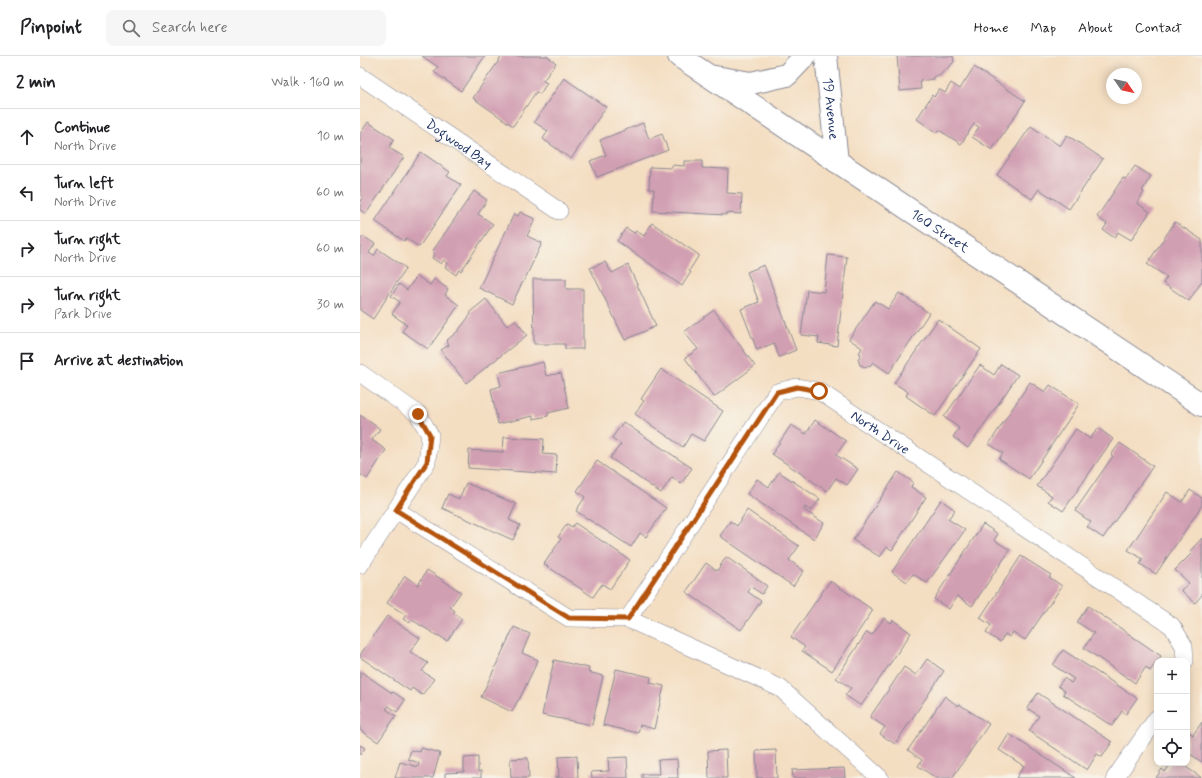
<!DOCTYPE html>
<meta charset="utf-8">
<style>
:root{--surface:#fff;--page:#f6f6f6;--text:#202124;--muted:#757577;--line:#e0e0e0}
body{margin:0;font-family:Mynerve,sans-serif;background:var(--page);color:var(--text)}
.controls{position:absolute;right:12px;bottom:12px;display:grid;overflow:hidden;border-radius:8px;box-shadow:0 2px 10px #0003}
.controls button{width:36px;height:36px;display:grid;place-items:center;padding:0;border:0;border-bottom:1px solid var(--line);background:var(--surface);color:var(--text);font:20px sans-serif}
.compass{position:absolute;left:746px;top:12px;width:36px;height:36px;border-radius:50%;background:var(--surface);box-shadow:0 2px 10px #0003;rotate:124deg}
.stop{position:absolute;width:12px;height:12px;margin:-9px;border:3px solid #b45309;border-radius:50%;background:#fff}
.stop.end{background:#b45309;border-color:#fff;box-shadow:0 1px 4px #0008}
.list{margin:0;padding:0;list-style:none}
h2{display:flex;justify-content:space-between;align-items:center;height:52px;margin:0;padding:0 16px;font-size:17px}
h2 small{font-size:13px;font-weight:400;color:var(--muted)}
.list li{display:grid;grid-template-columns:26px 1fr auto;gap:12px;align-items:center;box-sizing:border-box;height:56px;padding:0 16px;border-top:1px solid var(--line)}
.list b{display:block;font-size:15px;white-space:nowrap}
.list p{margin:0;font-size:13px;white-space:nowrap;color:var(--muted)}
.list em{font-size:13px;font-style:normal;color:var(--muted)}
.icon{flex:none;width:22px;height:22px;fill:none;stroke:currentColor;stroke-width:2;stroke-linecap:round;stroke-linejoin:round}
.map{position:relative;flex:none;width:842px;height:722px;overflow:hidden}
header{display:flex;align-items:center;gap:24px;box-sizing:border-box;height:56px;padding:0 20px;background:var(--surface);border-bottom:1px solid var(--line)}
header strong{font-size:19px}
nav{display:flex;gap:22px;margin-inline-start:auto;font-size:14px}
.search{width:280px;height:36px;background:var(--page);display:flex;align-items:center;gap:10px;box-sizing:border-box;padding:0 14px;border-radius:8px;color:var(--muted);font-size:15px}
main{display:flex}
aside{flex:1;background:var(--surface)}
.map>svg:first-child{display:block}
.building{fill:#d19fb2}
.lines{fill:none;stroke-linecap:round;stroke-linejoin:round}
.service-casing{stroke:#888690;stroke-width:18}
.minor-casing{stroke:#888690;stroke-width:24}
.tertiary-casing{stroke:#888690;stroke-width:24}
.service{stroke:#fff;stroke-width:17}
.minor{stroke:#fff;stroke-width:22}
.tertiary{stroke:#fff;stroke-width:22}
.route{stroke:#b45309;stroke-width:5}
.labels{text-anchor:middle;stroke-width:3.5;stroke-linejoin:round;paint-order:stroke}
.street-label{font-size:14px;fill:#1b2f5e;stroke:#f7f3e8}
</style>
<header>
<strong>Pinpoint</strong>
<div class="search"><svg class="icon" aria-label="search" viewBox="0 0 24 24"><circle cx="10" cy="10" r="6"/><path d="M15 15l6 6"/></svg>Search here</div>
<nav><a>Home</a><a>Map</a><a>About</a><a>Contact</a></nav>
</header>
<main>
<aside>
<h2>2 min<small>Walk · 160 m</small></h2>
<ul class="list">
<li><svg class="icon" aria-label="ahead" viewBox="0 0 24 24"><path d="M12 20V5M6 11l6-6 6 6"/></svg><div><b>Continue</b><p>North Drive</p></div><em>10 m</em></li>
<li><svg class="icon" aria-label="left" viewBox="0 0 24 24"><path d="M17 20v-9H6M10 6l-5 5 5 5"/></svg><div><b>Turn left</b><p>North Drive</p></div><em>60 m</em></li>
<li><svg class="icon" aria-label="right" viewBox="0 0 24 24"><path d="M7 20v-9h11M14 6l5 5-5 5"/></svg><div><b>Turn right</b><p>North Drive</p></div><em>60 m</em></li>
<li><svg class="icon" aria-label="right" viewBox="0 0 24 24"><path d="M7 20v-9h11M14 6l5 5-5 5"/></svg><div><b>Turn right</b><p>Park Drive</p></div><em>30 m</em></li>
<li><svg class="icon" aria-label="arrive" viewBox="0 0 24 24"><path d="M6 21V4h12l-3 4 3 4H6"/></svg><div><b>Arrive at destination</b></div></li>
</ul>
</aside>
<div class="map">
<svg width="842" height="722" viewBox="0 0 842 722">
<rect width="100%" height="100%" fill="#f7f3e8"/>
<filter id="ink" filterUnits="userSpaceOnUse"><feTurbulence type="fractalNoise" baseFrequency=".025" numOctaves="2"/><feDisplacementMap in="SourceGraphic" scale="8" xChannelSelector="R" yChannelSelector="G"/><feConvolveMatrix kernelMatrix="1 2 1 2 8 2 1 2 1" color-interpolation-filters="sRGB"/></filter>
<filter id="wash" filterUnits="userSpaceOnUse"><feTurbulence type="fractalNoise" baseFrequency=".012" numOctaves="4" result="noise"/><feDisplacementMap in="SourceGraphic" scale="16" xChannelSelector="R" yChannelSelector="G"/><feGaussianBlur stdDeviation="0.9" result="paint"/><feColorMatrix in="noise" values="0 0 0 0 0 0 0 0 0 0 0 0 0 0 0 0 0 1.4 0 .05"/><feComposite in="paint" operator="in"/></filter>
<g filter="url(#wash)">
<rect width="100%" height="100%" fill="#f4dec2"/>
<g id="blocks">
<path class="building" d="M62,0h63l-24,35 -27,-19 4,-5z
M142,0h45l9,7 -13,18 4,2 -7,11 -4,-2 -23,34 -40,-28z
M537,0h56l1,6 -15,14h-5v3l-14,2 1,8 -21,2z
M614,11l51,34 -33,49 -20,-13 7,-10 -5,-3 -13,20 -22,-14 -2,3 -20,-14 15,-24 2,2 5,-8 6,4 6,-10 9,6z
M204,22l42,29 -35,52 -28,-20 5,-8 -14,-9z
M8,66l26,17 -5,9 15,9 -38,57 -6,-4v-9l3,-4 -3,-2v-61z
M283,67l6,16 13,-5 6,16 -71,27 -7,-16 16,-6 -6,-15z
M671,70l29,20 7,-11 36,24 -34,50 -30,-20 -7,10 -35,-24z
M61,96l29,20 -3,4 14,9 -42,62 -13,-9 -2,3 -29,-20z
M324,105h18v7l26,1 -1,24 15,1 -1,20 -15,-1v2l-73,-4 1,-22h-5l1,-22 22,1v-3l12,1z
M775,110l16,10 -9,15 2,1 -7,11 13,9 -19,28 -13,-8 -3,6 -12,-8 4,-6 -10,-7 26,-39 3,1z
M114,135l13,9 -9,14 15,10 -32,47 -2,-1 -3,5 -11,-8 3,-4 -4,-3 -3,4 -9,-6 3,-4 -3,-2z
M160,156l15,7 -8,17 15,7 -19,40h-1l-10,21 -33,-16 35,-74 4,2z
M815,166l27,18v41l-13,20 -26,-18 4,-6 -20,-13z
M292,167l47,32 -10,16 2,1 -9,14 -65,-45 9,-13 8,5 3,-2 7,5z
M3,180l12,8 -6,9 5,3 4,-7 28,19 -33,51 -13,-9v-69z
M468,199l19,2 -10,89 -19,-3 1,-6 -18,-2 6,-45 17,2z
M245,206l7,11 16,-8 28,61 -31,14 -35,-72z
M404,209l32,85 -17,7 -5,-14 -17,7 -16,-41 18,-7 -12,-30z
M57,220l13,9 4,-6 14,10 -3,6 14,10 -31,44 -26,-18 5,-6 -15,-11 8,-12 -9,-6 8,-12 8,6z
M173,223h33v10h17v60h-18v-5h-31z
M539,237l30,20 -40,60 -16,-11 -2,3 -6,2 -5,-2 -2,-6 3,-5 -2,-1 3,-5 -13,-9 26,-38 13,8z
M126,243l21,27 8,-6 12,15 -61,48 -25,-33 8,-5 -3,-4 12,-10 13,-17 -1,-2z
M354,254l41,56 -41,31 -29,-39 13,-9 -14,-17z
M578,263l43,30 -46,67 -29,-20 2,-4 -14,-9z
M183,306l3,14 15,-3 8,35 -21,5v3l-15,3v-3l-35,8 -7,-35 10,-3 -3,-13z
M641,308l17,11 -50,73 -15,-11 6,-9 -15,-11 36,-52 14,10z
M301,313l62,42 -19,30 -13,-7 -8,13 -48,-33 9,-13 -3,-2z
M670,326l15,10 5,-7 29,19 -50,75 -30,-20 4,-6 -14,-9z
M0,359l20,14 -8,11 14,10 -19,29 -7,-5z
M455,364l31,21 -10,14 22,14 -11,16 -11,-7 -9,13 -55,-37 19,-29 15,9z
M263,366l69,46 -11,16 -9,-7 -11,16 -51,-35 11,-14 -9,-6z
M738,372l15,11 -50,72 -15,-10 4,-5 -15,-10 39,-57 14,10z
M144,381l40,2 -1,15 14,1 -1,19 -88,-6 1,-18 34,2z
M760,387l33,23 -50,72 -16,-11 4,-5 -16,-11 38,-55 -2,-1z
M237,405l69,47 -20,29 -6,-4 -9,14 -55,-36 9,-14 -8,-6z
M419,416l41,27 -9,12 -6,-4 -1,3 20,13 -10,16 -67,-45 10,-15 12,8z
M538,416l15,10 -2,5 15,10 -34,53 -5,-3 -7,10 -27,-17z
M106,427l50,21 -7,16 11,5 -7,15 -71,-32 6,-14 11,5z
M830,434l12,8v7l-46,69 -16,-10 3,-5 -15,-9 39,-58 15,10z
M581,444l14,10 -7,9 17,11 -38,53 -14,-9 -6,8 -15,-10z
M387,454l52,36 -10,14 15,11 -11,15 -73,-50 10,-15 7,5z
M215,467l55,37 -20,29 -8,-5 -9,13 -49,-33 17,-25 -3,-2 9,-13 5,3z
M623,468l15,10 -4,6 16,10 -38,56 -15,-10 -8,13 -15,-10z
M842,482v57l-7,8 -14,-13 8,-7 -14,-13 17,-17 -2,-2z
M661,500l30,19 -2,2 13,9 -37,54 -12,-8 -3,5 -5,-3 -5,8 -14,-9 5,-8 -11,-7z
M366,501l31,21v1l10,7 -5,8 -11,-7 -3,5 13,9 -20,29 -55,-38 20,-29 11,8z
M67,514l34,22 -11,15 5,4 -2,2 9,6 -15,22 -9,-6v1l-26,-16 -3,3 -6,-4 3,-4 -19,-12 18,-27 13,9z
M470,525l43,29 -41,61 -30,-20 3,-4 -14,-10z
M728,550l73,50 -11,15 -4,-4 -11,16 -51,-35 10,-15 -17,-11z
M27,560l33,22 -10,14 18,11 -6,8 12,8 -12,16 -10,-7 -2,3 -50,-34v-2z
M524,562l7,5 2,-3 18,13 -50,73 -16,-11 6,-7 -15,-10 31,-46 5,3z
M154,571l16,7 -8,19 16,7 -19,40h-1l-6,12 -31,-15z
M703,594l74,48 -11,16 -4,-3 -10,15 -49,-32 2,-3 -7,-5 6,-8 7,5 3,-4 -21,-14z
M567,603l17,12 -49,73 -15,-10 5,-7 -15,-10 34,-50 12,8z
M194,604l35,8 -1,4 15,4 -11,49 -50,-10z
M256,613l35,8 -1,6 14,3 -10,43 -14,-4 -2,8 -35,-8z
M0,615l32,22 1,-1 12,8 -8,12 -8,-6 -3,3 10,7 -18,26 -18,-12z
M678,637l74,49 -10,15 -5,-3 -10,16 -58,-39 10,-15 -12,-8z
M585,640l13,10 1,-2 30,20 -37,54h-16l-18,-12 4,-6 -14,-10z
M842,666v40l-15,-10v-20l1,-1 5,4z
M649,678l67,44h-60l8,-12 -25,-16z
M0,689l5,3 -5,7z
M61,692l19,5 -7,25h-38l5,-16 18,5 1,-4 -11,-4 3,-9 9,2z
M366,694l1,28h-18l-1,-27z
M416,694l1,28h-20l-1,-27z
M217,700l1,22h-23l-1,-1h5l-1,-20z
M118,701v15l3,-1v7h-36v-5l19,-1v-14z
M267,701l1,21h-36l-1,-6 18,-1 -1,-13z
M168,702l1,20h-18l-1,-19z
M317,703l1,19h-36v-4h17l-1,-14z
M811,707h9l22,15h-46l6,-9 3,3z
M484,712l1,10h-52l-1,-8z"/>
</g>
</g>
<g filter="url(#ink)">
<use href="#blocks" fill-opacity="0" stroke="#888690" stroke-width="1"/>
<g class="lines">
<defs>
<g id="service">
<path id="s1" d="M0,20l199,135"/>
<path d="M0,317l58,41 12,21 -3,27 -67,103"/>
<path d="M36,454l173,108 59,1"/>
<path id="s2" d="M520,722l-100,-90 -152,-69 149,-227 20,-5 22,4 353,235 12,20 1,15"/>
<path d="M755,722l42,-60"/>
</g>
<g id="minor">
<path id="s3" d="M466,0l11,106"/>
<path d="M349,20l42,7 36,-8 18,-19"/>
</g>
<g id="tertiary">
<path id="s4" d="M319,0l523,349"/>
</g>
</defs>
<use href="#service" class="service-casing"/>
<use href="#minor" class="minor-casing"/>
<use href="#tertiary" class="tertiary-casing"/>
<use href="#service" class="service"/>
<use href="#minor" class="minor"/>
<use href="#tertiary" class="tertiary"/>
</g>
</g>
<g class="lines" filter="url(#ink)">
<path class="route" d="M58,358l12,21 -3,27 -31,48 173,108 59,1 149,-227 20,-5 22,4"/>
</g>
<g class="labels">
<g class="street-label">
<text dy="5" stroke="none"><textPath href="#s3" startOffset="53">19 Avenue</textPath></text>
<text dy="5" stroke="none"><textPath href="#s1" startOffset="120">Dogwood Bay</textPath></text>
<text dy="5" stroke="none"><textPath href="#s4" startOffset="314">160 Street</textPath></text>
<text dy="5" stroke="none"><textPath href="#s2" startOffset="690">North Drive</textPath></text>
</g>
</g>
</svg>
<div class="controls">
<button>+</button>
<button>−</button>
<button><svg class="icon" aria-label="locate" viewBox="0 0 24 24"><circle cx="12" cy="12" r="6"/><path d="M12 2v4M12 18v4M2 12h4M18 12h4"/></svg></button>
</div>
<svg class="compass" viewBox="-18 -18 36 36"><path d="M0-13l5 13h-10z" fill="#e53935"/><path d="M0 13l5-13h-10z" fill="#757577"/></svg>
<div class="stop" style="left:459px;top:335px"></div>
<div class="stop end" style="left:58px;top:358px"></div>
</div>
</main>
